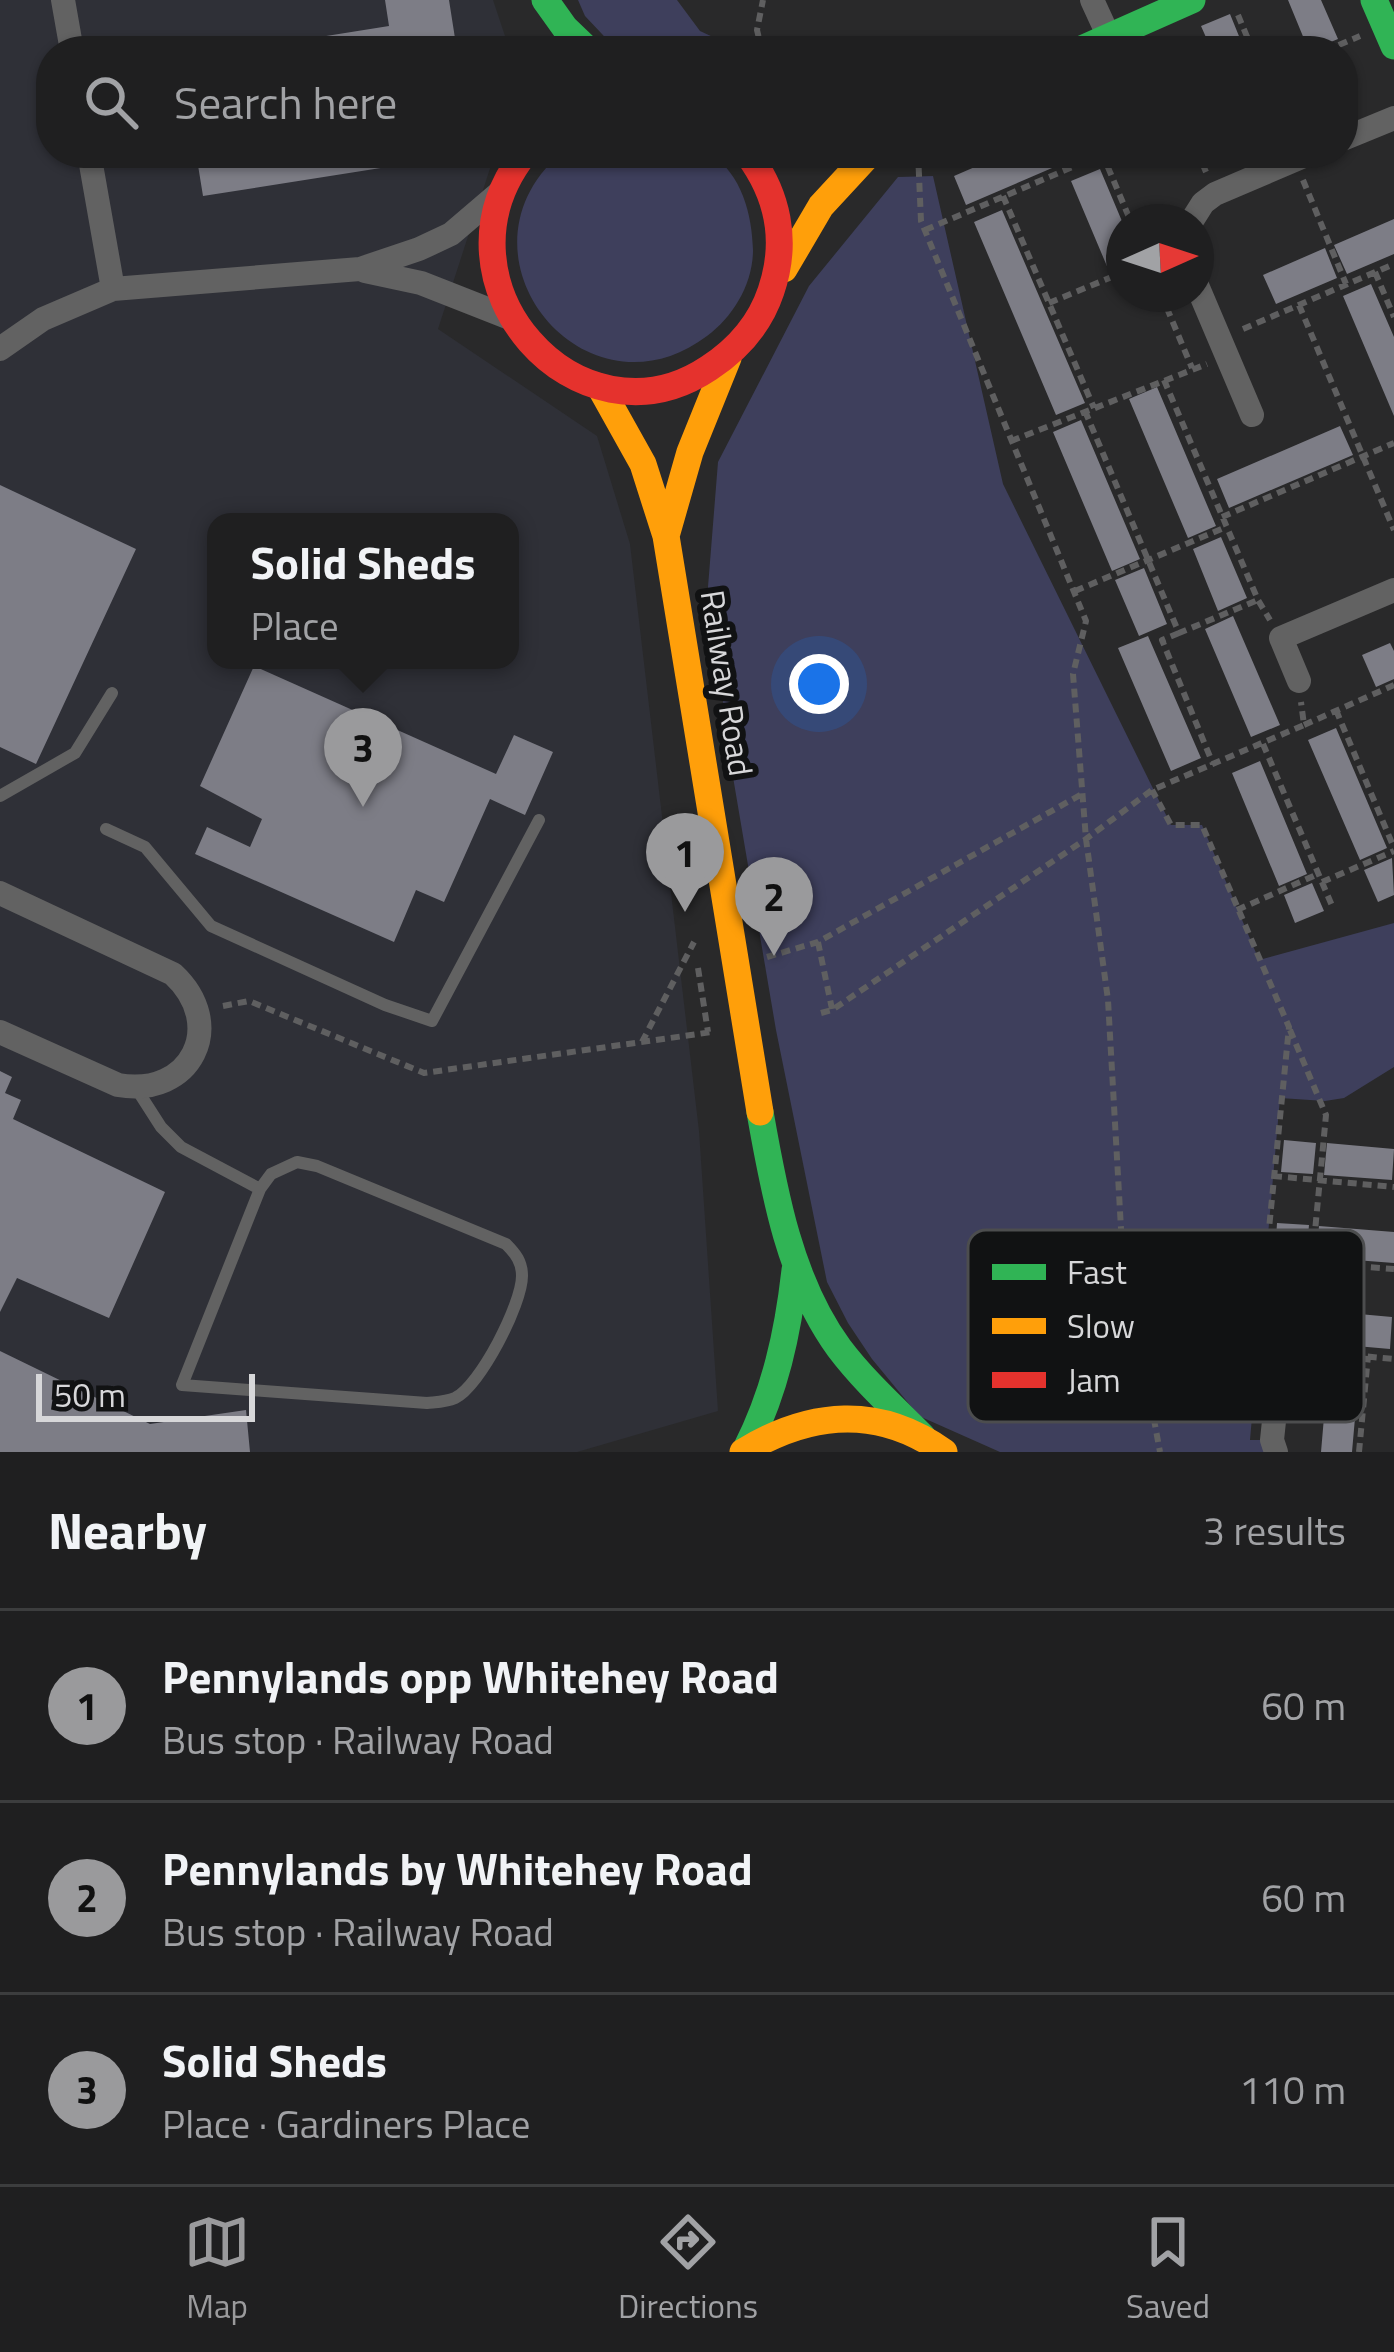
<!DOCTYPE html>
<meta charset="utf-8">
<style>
:root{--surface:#1f1f20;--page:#272729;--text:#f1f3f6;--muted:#a1a2a5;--line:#3c3d3e;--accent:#9a9a9c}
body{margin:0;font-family:"Titillium Web",sans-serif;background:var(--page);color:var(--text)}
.compass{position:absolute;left:1106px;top:204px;width:108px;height:108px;border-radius:50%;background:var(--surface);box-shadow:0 3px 9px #0004;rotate:87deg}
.scale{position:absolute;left:36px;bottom:30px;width:219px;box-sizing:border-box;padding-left:12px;border:6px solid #d7d7d9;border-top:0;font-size:33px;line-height:42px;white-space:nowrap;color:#d7d7d9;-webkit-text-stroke:9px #111213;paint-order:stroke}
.you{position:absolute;left:819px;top:684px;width:42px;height:42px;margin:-30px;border:9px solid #fff;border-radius:50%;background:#1a73e8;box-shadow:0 0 0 18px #1a73e833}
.badge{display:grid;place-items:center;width:78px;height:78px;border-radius:50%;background:var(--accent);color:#111;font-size:39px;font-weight:700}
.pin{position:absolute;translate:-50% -99px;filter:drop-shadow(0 3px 6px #0008)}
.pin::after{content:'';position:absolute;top:63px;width:42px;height:36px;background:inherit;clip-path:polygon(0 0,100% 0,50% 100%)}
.popup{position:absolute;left:207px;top:513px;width:312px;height:156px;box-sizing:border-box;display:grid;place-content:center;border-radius:24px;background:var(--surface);filter:drop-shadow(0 3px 9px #0005);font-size:39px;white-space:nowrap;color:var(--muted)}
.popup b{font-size:45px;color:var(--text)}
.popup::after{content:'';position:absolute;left:50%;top:100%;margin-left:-24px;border:24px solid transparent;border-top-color:var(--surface)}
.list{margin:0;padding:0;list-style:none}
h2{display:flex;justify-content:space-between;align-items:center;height:156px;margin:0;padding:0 48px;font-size:51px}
h2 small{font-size:39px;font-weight:400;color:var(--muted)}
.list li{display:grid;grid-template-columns:78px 1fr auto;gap:36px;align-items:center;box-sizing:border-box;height:192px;padding:0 48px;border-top:3px solid var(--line)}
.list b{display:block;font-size:45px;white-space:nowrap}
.list p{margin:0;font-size:39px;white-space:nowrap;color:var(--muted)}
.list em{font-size:39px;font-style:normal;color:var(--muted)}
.icon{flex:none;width:66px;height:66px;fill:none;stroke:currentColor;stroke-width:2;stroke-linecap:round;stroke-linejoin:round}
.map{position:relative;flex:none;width:1394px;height:1452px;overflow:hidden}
.search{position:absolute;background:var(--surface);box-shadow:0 3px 9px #0004;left:36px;right:36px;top:36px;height:132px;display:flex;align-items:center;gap:30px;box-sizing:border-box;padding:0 42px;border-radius:48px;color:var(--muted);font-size:45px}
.sheet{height:732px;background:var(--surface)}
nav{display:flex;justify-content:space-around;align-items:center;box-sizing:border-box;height:168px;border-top:3px solid var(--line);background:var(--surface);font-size:33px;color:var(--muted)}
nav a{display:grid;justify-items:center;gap:6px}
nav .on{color:var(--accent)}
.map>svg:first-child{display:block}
.built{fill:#2f3037;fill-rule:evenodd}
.green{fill:#3e3f5c}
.building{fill:#7d7d86}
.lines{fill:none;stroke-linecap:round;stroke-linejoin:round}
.path{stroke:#5f5f60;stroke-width:6;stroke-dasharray:9 6;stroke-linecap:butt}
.lane{stroke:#626262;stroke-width:12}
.street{stroke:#626262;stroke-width:24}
.fast{stroke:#30b455;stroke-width:27}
.slow{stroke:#ff9f0a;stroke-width:27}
.jam{stroke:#e5322d;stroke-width:27}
.labels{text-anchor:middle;stroke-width:12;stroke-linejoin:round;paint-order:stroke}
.street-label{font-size:33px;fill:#d7d7d9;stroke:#111213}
.key{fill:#111213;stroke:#4c4d4e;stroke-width:3}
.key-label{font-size:33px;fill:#d7d7d9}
</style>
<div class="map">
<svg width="1394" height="1452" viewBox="0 0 1394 1452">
<rect width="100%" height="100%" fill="#29292a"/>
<path class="built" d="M0,0h493l17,51h-459v102h444l-57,176 159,107 33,108 69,587 19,280 -141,41h-577zM216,522h294v138h-294z"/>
<path class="green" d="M578,0h99l23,31 43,20h-125l-33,-35z
M561,153h149c32,22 42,61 43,97 0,34 -20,67 -46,86 -122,92 -263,-81 -146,-183z
M933,176l70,308 168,341h31l57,135 135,-37v144l-50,31 -19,3 -45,-3 -30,342h22l1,12h-273l-81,-36 -47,-57 -24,-36 -21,-41 -51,-252 -43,-253 -25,-190 10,-125 91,-176 89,-109z"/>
<path class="building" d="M385,0h64l8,51h-206v-3l138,-22z
M1288,0h33l17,39 -29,12z
M1230,14l15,37h-33l-11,-25z
M248,36l3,15h-45l-2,-8z
M196,153h249l-1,5 -241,38z
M1007,153h80l-121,52 -12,-29z
M1100,169l24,57v38l-15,7 -38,-90z
M1002,210l83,193 -29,12 -82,-193z
M1394,219v35l-47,20 -13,-29z
M1325,248l12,30 -61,26 -13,-29z
M1371,284l23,53v79l-51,-120z
M1157,387l59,139 -28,12 -59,-139z
M1081,420l59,139 -28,12 -59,-139z
M1340,426l13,29 -124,53 -12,-29z
M0,485l136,64 -100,215 -36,-17z
M1221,537l26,61 -29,13 -25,-62z
M1144,568l23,56 -28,12 -24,-56z
M1233,616l47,109 -29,12 -46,-108z
M1148,636l53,122 -30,13 -53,-123z
M1390,643l4,8v28l-18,8 -14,-32z
M254,666l242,108 18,-39 39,17 -28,63 -35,-16 -46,103 -28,-12 -22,52 -199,-88 12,-27 43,20 12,-28 -62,-33z
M1336,728l51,120 -27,12 -52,-120z
M1260,761l47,113 -28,12 -47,-113z
M1392,858l2,37 -16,7 -14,-32z
M1312,883l12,28 -29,12 -11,-28z
M0,1071l12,6 -7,16 16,7 -8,19 152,73 -56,126 -92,-40 -17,34z
M1284,1140l32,3 -3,31 -32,-2z
M1327,1143l67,6 -2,31 -68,-5z
M1277,1223l32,2 -3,32 -31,-3z
M1319,1226l75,6v31l-78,-6z
M1359,1314l33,3 -2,32 -34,-3z
M0,1351l150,73 96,-14 4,42h-250z
M1329,1359l31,2 -8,91h-31z"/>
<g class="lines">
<path class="path" d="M1238,15l15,36
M762,51l-5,-21 6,-30
M1325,51l35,-15
M918,153l3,68 165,400 -13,53 13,165 22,161 14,246 38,206
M1102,153l29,69
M1198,153l8,19
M1303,180l43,104
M1003,196l91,212
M925,230l178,-76
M1375,272l19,45
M1161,294l31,74
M1049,303l75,-31
M1299,305l95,225
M1243,329l151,-65
M1164,380l94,220 12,20
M1085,411l94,222 79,-33
M1011,441l196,-77
M1222,517l172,-74
M1075,591l151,-64
M1179,633l-17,7 51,124
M1336,710l58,138
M1304,725l90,-40
M1263,744l70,164
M1322,882l72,-31
M1237,910l81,-36
M818,942l14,67
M767,957l51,-15 264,-148
M698,968l10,64
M223,1006l26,-5 175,72 288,-41
M821,1013l11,-3 254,-171 66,-49 152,-65 -3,-23
M1290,1030l36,85 -14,148 82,6
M642,1042l52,-100
M1273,1176l121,11
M1122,1246l144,13 23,-232 -87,-202h-31l-19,-35
M1277,1287l-11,-28 46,4
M1308,1351l86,8
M1359,1452l9,-96"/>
<path class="lane" d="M0,796l75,-43 37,-60
M106,829l39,18 66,79 174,79 47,16 107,-201
M136,1088l25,39 20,20 79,42
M297,1162l20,4 189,78c10,10 16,18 16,32 0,28 -42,110 -67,122 -9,4 -19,4 -28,5l-245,-18 78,-196 11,-15z"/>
<path class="street" d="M63,0l9,51
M1092,0l17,37
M1343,139l51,-21
M89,153l24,136
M1191,222l12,-19 12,-9 96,-41
M365,271l56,12 89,35
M1196,283l56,132
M0,349l43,-30 70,-30 247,-20 59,-20 32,-15 48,-41
M1299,681l-18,-43 113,-48
M0,893l173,81c55,51 18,124 -55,111l-118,-53
M1276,1452l-4,-12 14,-133 29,1"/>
<path class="fast" d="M545,0l20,28 24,23
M1374,0l20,46
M1077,51l115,-51
M760,1112c14,80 30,169 79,236 24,32 55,60 83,88
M746,1449c29,-57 42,-116 49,-179"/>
<path class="slow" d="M784,269l37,-63 49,-53
M600,387l43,77 23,72 94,576
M666,536l24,-84 38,-94
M743,1452c67,-41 136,-47 201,0"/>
<path class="jam" d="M525,153c-102,129 54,302 184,215 29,-19 51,-44 62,-77 17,-50 7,-97 -24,-138"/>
</g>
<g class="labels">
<g class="street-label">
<text transform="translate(727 683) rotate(81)" y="12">Railway Road</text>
</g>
</g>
<rect x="968" y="1230" width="396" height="192" rx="18" class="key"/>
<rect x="992" y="1264" width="54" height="16" fill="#30b455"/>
<rect x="992" y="1318" width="54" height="16" fill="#ff9f0a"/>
<rect x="992" y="1372" width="54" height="16" fill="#e5322d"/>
<g class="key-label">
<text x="1067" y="1284">Fast</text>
<text x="1067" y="1338">Slow</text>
<text x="1067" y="1392">Jam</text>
</g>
</svg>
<svg class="compass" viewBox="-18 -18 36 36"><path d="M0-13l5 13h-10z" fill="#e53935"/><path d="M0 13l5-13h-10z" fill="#a1a2a5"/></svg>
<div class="scale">50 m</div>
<div class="you"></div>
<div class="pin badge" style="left:685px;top:912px">1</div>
<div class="pin badge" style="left:774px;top:956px">2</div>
<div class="pin badge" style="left:363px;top:807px">3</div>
<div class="popup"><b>Solid Sheds</b>Place</div>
<div class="search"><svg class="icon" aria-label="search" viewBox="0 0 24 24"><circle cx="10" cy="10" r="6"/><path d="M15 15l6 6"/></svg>Search here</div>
</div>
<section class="sheet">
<h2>Nearby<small>3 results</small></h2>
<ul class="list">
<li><span class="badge">1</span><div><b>Pennylands opp Whitehey Road</b><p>Bus stop · Railway Road</p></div><em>60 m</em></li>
<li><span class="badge">2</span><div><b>Pennylands by Whitehey Road</b><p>Bus stop · Railway Road</p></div><em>60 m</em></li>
<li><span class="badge">3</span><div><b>Solid Sheds</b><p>Place · Gardiners Place</p></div><em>110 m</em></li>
</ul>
</section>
<nav>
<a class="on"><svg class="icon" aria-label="map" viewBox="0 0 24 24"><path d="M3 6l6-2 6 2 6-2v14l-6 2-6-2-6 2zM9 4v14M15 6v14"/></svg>Map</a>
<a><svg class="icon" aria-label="directions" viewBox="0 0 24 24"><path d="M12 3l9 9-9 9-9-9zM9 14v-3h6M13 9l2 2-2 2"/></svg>Directions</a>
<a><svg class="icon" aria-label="saved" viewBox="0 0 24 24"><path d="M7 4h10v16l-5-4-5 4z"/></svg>Saved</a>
</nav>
